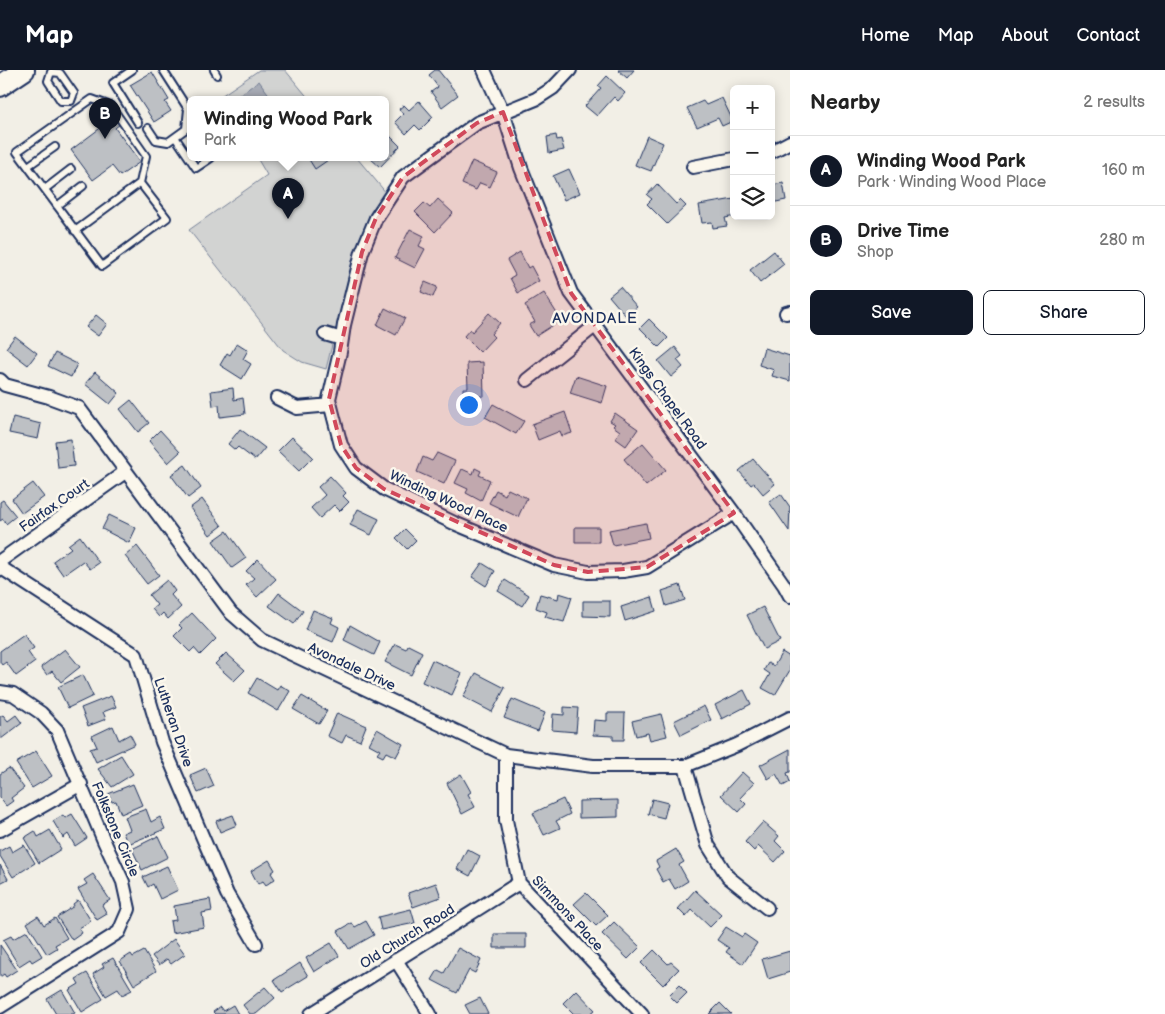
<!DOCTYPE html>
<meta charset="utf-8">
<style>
:root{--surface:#fff;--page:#f2f2f2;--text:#222;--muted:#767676;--line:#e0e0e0;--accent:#111827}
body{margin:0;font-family:"Balsamiq Sans",sans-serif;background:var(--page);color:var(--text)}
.controls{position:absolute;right:15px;top:15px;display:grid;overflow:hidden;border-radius:8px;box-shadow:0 2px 12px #0003}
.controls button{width:45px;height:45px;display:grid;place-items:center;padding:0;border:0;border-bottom:1px solid var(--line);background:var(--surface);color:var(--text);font:25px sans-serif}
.you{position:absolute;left:468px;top:334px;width:18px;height:18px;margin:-12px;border:4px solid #fff;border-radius:50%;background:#1a73e8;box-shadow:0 0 0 8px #1a73e833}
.badge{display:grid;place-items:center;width:32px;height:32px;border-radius:50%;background:var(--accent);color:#fff;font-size:16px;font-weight:700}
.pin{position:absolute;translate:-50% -41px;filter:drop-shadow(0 1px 2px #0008)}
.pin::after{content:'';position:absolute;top:26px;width:18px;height:15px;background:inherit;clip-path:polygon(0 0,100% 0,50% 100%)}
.popup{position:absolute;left:187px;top:26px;width:202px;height:65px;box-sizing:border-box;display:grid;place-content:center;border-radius:8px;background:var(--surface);filter:drop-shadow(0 1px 4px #0005);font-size:16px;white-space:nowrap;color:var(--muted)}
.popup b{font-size:19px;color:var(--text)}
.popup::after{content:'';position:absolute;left:50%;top:100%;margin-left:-10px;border:10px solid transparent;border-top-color:var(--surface)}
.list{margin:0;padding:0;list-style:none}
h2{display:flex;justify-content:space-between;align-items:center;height:65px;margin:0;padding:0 20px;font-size:21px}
h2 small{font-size:16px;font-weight:400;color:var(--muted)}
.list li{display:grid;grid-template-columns:32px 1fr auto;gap:15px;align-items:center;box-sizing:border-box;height:70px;padding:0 20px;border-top:1px solid var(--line)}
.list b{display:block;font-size:19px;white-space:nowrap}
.list p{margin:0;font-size:16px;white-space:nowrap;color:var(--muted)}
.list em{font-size:16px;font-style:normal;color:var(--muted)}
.actions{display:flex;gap:10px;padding:15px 20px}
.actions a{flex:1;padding:11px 0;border:1px solid var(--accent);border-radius:8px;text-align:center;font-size:18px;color:var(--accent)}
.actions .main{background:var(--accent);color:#fff}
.icon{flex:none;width:28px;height:28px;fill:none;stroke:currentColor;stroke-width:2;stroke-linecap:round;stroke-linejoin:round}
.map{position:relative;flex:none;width:790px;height:944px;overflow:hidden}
header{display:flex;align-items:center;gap:30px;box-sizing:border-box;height:70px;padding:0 25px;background:var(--accent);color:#fff}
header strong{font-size:24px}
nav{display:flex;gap:28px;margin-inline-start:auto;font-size:18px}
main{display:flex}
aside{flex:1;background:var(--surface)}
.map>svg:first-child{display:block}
.green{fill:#d2d3d2;stroke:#768198}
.water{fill:#a9adb7;stroke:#707b93}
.building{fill:#bdc0c4;stroke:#1b2f5e}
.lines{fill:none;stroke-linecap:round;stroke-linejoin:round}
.service-casing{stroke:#1b2f5e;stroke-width:10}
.minor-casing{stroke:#1b2f5e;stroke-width:16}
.primary-casing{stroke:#1b2f5e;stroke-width:24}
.service{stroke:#fbf7ec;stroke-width:6}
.minor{stroke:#fbf7ec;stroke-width:12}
.primary{stroke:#fbf7ec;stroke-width:20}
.marked{fill:#d1495b;fill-opacity:0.2;stroke:#d1495b;stroke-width:4;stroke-dasharray:10 6;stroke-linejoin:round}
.labels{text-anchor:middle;stroke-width:5;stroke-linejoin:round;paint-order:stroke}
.street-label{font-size:14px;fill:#1b2f5e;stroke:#fbf7ec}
.neighbourhood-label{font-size:15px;letter-spacing:1px;fill:#1b2f5e;stroke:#fbf7ec}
</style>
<header>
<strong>Map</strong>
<nav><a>Home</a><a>Map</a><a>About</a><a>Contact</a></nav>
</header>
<main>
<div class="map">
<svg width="790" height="944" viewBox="0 0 790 944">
<rect width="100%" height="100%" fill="#f2efe6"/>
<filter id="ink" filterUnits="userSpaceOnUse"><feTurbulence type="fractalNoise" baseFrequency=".02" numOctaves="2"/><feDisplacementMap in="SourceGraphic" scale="10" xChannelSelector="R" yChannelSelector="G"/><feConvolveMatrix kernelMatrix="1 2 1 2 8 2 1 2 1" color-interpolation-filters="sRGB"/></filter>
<g filter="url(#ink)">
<path class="green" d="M259,0h26l25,30h-91l-1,-2z
M257,88h100l30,36 -26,46 -12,36 -23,93 -24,-7 -19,-12 -94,-120 78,-55z"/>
<path class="water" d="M259,11l14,19h-41z"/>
<path class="building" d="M435,0h3l20,25 -16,12 -11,-15 7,-5 -9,-12z
M618,0h16l-7,8z
M152,2l17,28 -4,2 6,9 -17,11 -24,-37z
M607,6l18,17 -7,8 -4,-4 -17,19 -12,-10 16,-18 -3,-2z
M722,28l11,23 -11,5 -4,-8 -21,9 -10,-19 16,-7 3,4z
M419,31l14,16 -13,13 -5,-5 -9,9 -11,-12 8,-8 -4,-5 5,-4 5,5z
M115,47l5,7 -5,4 25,34 -20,14 -8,-10 -19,14 -22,-30z
M389,65l11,11 -20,21 -10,-9h16v-20z
M556,65l1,5 4,-1 3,11 -15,3 -2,-16z
M647,66l16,7 -12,28 -16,-6z
M308,88h23l-16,11z
M472,91l25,11 -7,15 -10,-4 -4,7 -14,-6z
M569,99l11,24 -16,7 -11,-24z
M783,113l3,17 -15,3v-18z
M657,114l19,20 4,-4 6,6 -19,18 -20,-20 5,-5 -5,-4z
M438,129l15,14 -18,19 -20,-20 9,-9 6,5z
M734,129v17h2l-11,2 2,8 -14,2 -1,-6 -10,1 -3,-18z
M410,159l14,7 -5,10 6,3 -10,19 -20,-10z
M774,181l10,13 -24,19 -10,-13z
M520,182l8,16 3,-2 8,15 -21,12 -8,-15 5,-3 -8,-15z
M425,212l12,5 -4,10 -12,-5z
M620,217l17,20 -11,9 -17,-20z
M544,223l17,27 -25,16 -7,-11 6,-3 -10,-17z
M385,238l20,10 -9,17 -19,-10z
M489,243l11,10 -9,11 3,3 -14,15 -16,-16 6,-7 2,3z
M96,245l11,9 -9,12 -12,-9z
M649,249l19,19 -9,9 -19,-19z
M15,266l22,17 -9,12 -22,-17z
M237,273l11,7 -5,9 8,5 -9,15 -22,-14 7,-12 3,2z
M675,277l7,9 -5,4 6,7 -12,10 -13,-16z
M764,278l26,8v25l-18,-5 2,-6 -15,-5z
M55,283l22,11 -6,13 -23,-11z
M483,292l1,34 -21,1v-9h5l-1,-25z
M95,302l24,21 -9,11 -25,-20z
M576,306l31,10 -5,17 -32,-10z
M233,318l1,12 9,-2 2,16 -25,3 -1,-12 -6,1 -2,-15z
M131,330l18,23 -11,9 -18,-23z
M493,334l31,17 -8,13 -31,-17z
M565,342l7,21 -10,3 -2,-5 -22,9 -6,-16z
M615,343l23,16 -12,17 -11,-8 5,-7 -7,-5 2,-2 -5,-3z
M13,347l28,7 -3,15 -29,-6z
M240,359l25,19 -10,12 -17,-13 -3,3 -7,-6z
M160,360l20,22 -12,11 -19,-22z
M292,367l21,20 -14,14 -21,-20z
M71,369l3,27 -16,2 -3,-27z
M643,373l23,27 -20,16 -22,-27z
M437,383l18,8 -11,23 -27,-12 6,-15 9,4z
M753,389l22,25 -12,10 -9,-11 -3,2 -12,-14z
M185,395l16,23 -13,10 -17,-23z
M475,398l6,3 -2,4 11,5 -9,21 -15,-8 2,-4 -13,-6 7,-14 11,5z
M330,406l16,17 -3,3 6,6 -9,9 -6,-6 -14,13 -9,-10 14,-13 -7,-8z
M33,413l11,14 -22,16 -10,-14z
M508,419l19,9 -9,19 -29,-14 7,-13 9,5z
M781,424l9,13 -1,24 -20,-29z
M202,429l20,27 -12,9 -20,-27z
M3,430l13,16 -10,8 -3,-5 -3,2v-19z
M358,439l21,10 -8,16 -21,-10z
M109,445l27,13 -7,15 -27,-14z
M646,453l3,15 -36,7 -4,-15z
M575,457h24v15h-24z
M405,459l11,11 -9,9 -11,-11z
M227,461l19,27 -14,10 -19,-27z
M80,466l19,27 -9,6 -7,-8 -20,14 -10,-14 18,-13 -3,-3z
M137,476l22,29 -12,9 -22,-28z
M258,489l18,20 -19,18 -11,-12 8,-7 -8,-7z
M482,493l13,8 -9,15 -14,-9z
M167,510l8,11 -4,4 10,12 -13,12 -5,-6 -4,4 -7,-8 5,-4 -8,-10z
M505,510l24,15 -7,11 -24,-15z
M680,515l5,15 -19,6 -4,-15z
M279,523l24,18 -9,13 -25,-18z
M559,523l13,4 -8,25 -19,-5 2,-5 -11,-4 4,-14 18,5z
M652,527l4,14 -31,10 -4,-14z
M583,531h27v16l-27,-1z
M763,537l17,34 -16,8 -17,-34z
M313,540l20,8 -2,5 8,4 -6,15 -28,-12z
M192,543l24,26 -16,16 -6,-7 -4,4 -16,-16 8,-8 -3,-3z
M350,555l30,17 -6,13 -30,-15z
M24,564l10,14 -6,4 7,10 -19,14 -10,-14 -4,3 -2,-3v-11z
M395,574l11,5 2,-4 14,7 -11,23 -26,-13z
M65,579l15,18 -19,15 -9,-11 -5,4 -6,-8z
M782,582l8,5v13l-15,25 -13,-7 8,-14 -6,-4 4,-7 6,3z
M226,583l19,17 -11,11 -19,-17z
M432,590l30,13 -10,22 -30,-13z
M476,603l29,15 -13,24 -29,-15z
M83,605l10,21 -25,12 -10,-21z
M257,608l20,12 3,-5 10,6 -12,20 -30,-18z
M744,620l7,14 -29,15 -7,-14z
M111,626l5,11 -13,5 3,7 -18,7 -7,-18z
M302,626l25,15 -8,13 -26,-15z
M512,629l33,14 -7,18 -34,-13z
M704,636l7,14 -30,15 -7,-14z
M564,637l14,1 -2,24 -24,-2 1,-16 11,1z
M337,643l29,13 -6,15 -14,-6 -4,8 -15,-7z
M607,643h18l-1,27h-11v-4l-20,-1 1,-15 13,1z
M661,644l6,22 -17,4 -2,-7 -12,3 -4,-15z
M3,645l5,6 8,-6 6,8 -21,16 -1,-22z
M113,656l6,14 11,-6 5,10 -39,18 -6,-13 7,-2 -5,-11z
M377,659l26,15 -7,13 -10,-5 -3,5 -6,-3 3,-4 -11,-6z
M790,679v23l-3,1 3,9 -7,4 -7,-12 -8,5 -8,-14z
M36,681l16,25 -20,12 -16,-25z
M121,685l12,19 -21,13 -14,-18z
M9,698l15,20 -13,10 2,3 -7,5 -6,-8v-24z
M206,698l8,18 -16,7 -8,-18z
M742,702l12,11 -14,15 6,6 -7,8 -18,-17z
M461,704l10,18 -3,2 7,13 -13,7 -15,-31z
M133,714l9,21 -21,9 -5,-13 -4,1 -4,-8z
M563,729l7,15 -14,7 4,7 -16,7 -11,-22z
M652,729l16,4 -4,15 -16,-4z
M618,730v17l-39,1v-17z
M146,739l5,13 9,-5 5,12 -37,15 -5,-11 7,-3 -5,-13z
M72,744l15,24 -12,8 -7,-12 -5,4 -10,-17 10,-6 2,3z
M233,745l4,10 -17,7 -4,-11z
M763,752l16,14 -4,5 10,10 -10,11 -17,-16 -4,5 -9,-9z
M50,760l11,19 -22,14 -15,-25 11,-7 3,6z
M158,766l10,21 -26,13 -10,-21z
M24,775l11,18 -22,14 -13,-21v-5l9,-5 3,6z
M467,779l13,7 -10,20 -13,-7z
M676,779l8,13 -5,3 9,16 -13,8 -6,-10 -6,3 -7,-13 3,-2 -3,-6z
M269,790l6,10 -4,3 4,6 -9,6 -3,-4 -5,3 -7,-13z
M0,795l8,14 -8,4z
M167,796l11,24 -18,9 -7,-15 -5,3 -5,-10z
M93,804l17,26 -8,5 5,9 -10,6 -19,-31 9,-5 -3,-4z
M436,813l5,14 -28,10 -5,-14z
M695,820l27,25 -12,12 -18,-17 -6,7 -8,-8z
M586,823l22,22 -12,11 -22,-22z
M210,829l2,12 -10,2 2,14 -32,6 -2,-12 6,-1 -2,-14z
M78,830l13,21 -12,7 3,5 -10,7 -15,-23 17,-11 -1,-2z
M411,839l4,14 -34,7 -3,-13z
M38,846l6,9 11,-7 12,20 -12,7 2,3 -10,6 -20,-31z
M366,851l8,14 -25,14 -11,-18 14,-8 3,4z
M614,852l26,25 -12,12 -26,-25z
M726,857l16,10 2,-3 13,9 -14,21 -17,-12 3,-4 -12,-8z
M27,861l15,25 -10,6 -2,-3 -11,7 -16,-26 8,-4 2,3z
M494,864h32v14h-32z
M174,869l11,15 -14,10 -4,-5 -8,6 -7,-9z
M331,873l8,13 -25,16 -8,-14z
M0,875l17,25 -11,7 -2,-3 -4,3z
M458,878l23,12 -6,13 -6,-3 -12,23 -25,-13 6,-10 6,3z
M654,880l14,14 3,-2 8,7 -16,16 -22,-22z
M144,881l12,20 -22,14 -14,-24 11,-7 2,3z
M790,881v21l-22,7 -6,-20z
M113,888l19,32 -10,5 -4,-6 -12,7 -13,-22 11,-7 -2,-3z
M300,893l8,13 -26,16 -8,-12z
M87,903l16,26 -21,13 -13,-22 10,-6 -3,-5z
M679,915l8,8 -10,10 -8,-8z
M265,917l10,11 -19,16h-6l-7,-9z
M62,920l13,23 -2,1h-17l-9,-15z
M576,920l19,20 -5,4h-16l-11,-11z
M480,928l8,16h-18l-5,-9z
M720,933l11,11h-22z
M233,935l5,9h-23l-2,-2 7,-5 3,4z"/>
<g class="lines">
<defs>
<path id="service" d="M132,0l-19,13 25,40
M214,0l3,5
M51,2l9,1 14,20 -3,8
M51,2l-3,9 13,20h10
M92,29l19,7 35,50 -6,27 27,35 -65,48 -85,-114z
M148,58l8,12 12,2 18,-13 2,-20 -25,-39
M175,67l21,31 15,-10
M28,96l27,-19
M45,119l26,-20
M57,136l26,-20
M75,161l65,-48"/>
<path id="minor" d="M484,0l19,42 18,56 50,125 163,220 50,72 6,11
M570,0l-17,18 -17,11 -59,24 -74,54 -27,41 -14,34 -18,73 -4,27 -11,47 12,46 15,23 28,21 70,34 100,42 34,7 35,-1 24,-4 87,-54
M771,82l19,-10
M693,97l41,-8
M786,243l4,-1
M325,264l17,5
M0,310l5,5 44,12 30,11 152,205 31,27 244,115 87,11h92l52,-21 53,-27
M527,310l69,-55
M277,328l20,10 34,-3
M0,491l125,-89
M0,497l136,88 26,87 65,152 29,50
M0,622l13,2 28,19 16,17 47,111 19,41 6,27 -10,23 -119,75
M506,685v65l13,63 123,131
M685,696l23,79 20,32 39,31
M0,760l81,-46
M396,890l34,54
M311,944l208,-131"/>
<path id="primary" d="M0,16l24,-16"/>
</defs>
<use href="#service" class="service-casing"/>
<use href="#minor" class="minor-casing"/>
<use href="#primary" class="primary-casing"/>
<use href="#service" class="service"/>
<use href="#minor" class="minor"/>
<use href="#primary" class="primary"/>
</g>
</g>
<path class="marked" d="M503,42l68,181 163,220 -87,54 -59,5 -34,-7 -170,-76 -28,-21 -15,-23 -12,-46 33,-147 14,-34 27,-41 74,-54z"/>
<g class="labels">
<g class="street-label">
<text transform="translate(668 328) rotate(54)" y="5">Kings Chapel Road</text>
<text transform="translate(449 431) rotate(25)" y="5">Winding Wood Place</text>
<text transform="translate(54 435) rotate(-35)" y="5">Fairfax Court</text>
<text transform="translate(352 596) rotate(25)" y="5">Avondale Drive</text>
<text transform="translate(174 652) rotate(71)" y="5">Lutheran Drive</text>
<text transform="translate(116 759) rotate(67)" y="5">Folkstone Circle</text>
<text transform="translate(568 843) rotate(47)" y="5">Simmons Place</text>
<text transform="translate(407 866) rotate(-32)" y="5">Old Church Road</text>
</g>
<g class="neighbourhood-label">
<text x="595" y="253">AVONDALE</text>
</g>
</g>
</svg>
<div class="controls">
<button>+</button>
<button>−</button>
<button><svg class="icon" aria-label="layers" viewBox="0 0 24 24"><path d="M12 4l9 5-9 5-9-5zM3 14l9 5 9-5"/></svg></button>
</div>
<div class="you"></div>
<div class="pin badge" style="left:288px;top:149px">A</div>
<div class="popup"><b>Winding Wood Park</b>Park</div>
<div class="pin badge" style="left:105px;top:69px">B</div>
</div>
<aside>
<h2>Nearby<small>2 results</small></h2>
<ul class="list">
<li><span class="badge">A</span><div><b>Winding Wood Park</b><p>Park · Winding Wood Place</p></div><em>160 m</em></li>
<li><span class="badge">B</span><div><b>Drive Time</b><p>Shop</p></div><em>280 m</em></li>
</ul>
<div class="actions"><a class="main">Save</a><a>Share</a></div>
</aside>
</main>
